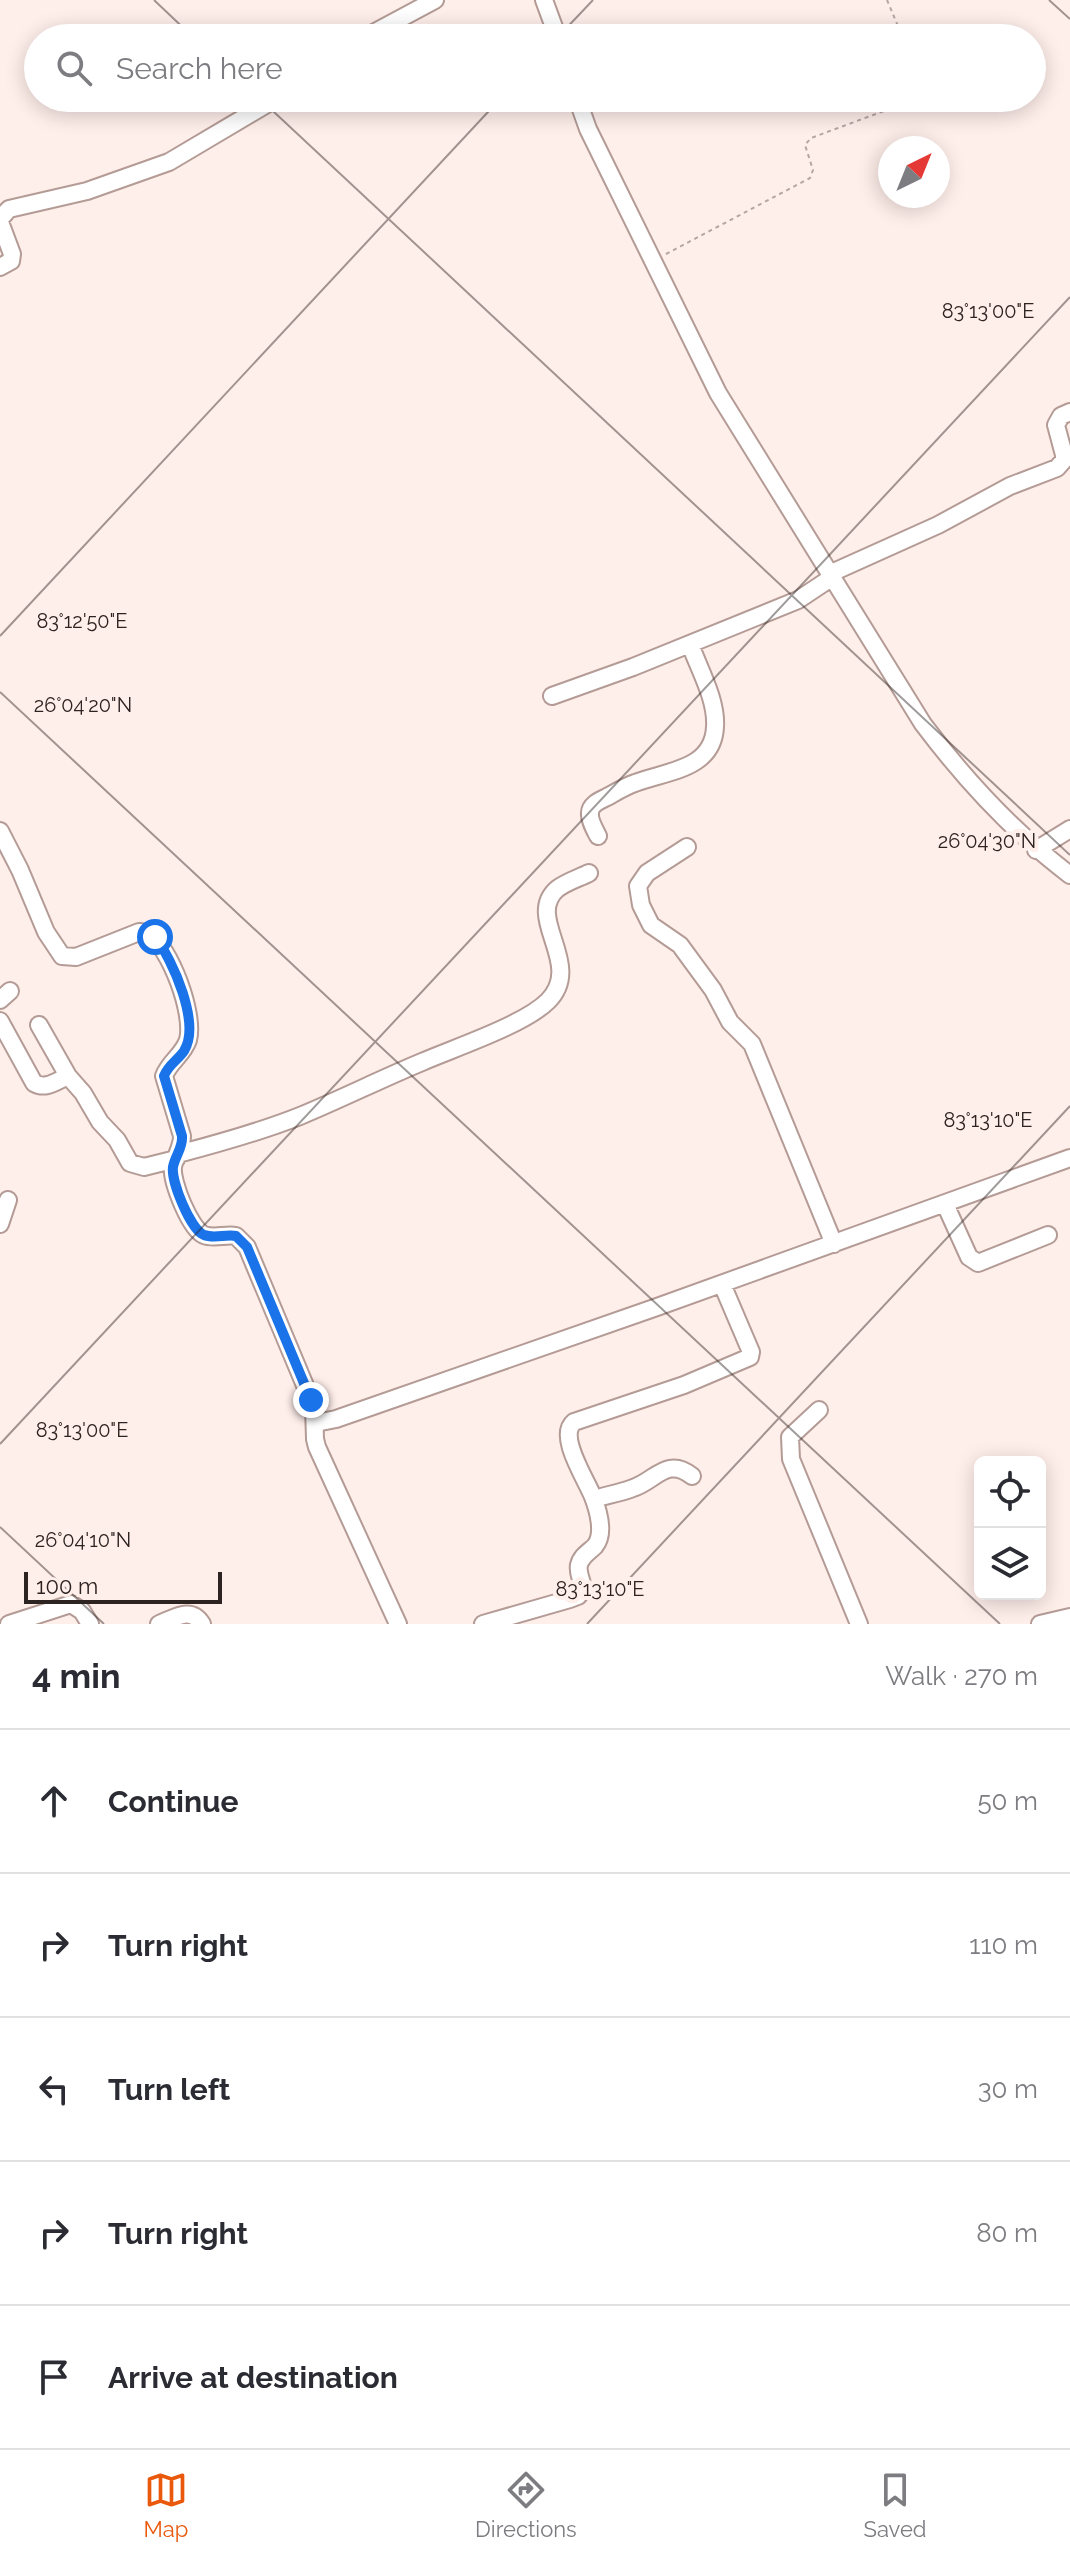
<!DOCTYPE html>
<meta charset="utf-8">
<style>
:root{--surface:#fff;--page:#f2f2f3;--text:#2b2b33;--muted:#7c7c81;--line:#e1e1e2;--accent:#ea580c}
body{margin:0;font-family:Raleway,sans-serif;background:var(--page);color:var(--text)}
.controls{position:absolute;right:24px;bottom:24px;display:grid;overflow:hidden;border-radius:12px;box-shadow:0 4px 20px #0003}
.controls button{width:72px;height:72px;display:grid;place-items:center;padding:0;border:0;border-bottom:2px solid var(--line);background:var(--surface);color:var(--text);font:40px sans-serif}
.compass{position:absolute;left:878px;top:136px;width:72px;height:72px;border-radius:50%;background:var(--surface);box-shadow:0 4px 20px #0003;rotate:43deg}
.scale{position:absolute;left:24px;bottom:20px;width:198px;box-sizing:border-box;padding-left:8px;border:4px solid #2d2321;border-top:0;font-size:22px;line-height:28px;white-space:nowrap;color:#2d2321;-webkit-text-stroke:6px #ffefeb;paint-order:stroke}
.stop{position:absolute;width:24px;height:24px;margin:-18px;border:6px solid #1a73e8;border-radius:50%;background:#fff}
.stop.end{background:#1a73e8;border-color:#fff;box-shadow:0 2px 8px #0008}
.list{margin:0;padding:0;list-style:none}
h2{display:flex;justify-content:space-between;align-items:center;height:104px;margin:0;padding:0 32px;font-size:34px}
h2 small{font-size:26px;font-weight:400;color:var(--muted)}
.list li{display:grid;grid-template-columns:52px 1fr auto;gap:24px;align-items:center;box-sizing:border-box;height:144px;padding:0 32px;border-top:2px solid var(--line)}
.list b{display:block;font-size:30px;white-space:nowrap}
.list em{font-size:26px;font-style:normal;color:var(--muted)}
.icon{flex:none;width:44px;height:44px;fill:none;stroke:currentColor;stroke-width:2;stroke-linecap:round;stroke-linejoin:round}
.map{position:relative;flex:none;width:1070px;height:1624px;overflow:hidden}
.search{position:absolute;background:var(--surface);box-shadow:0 4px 20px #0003;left:24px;right:24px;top:24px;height:88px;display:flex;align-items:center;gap:20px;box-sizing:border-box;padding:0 28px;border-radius:44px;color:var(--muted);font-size:30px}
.sheet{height:824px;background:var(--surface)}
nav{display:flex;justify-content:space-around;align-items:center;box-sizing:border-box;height:112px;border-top:2px solid var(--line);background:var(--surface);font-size:22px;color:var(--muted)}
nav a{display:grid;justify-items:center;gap:4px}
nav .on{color:var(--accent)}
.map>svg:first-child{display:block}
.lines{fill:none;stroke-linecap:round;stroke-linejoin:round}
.minor-casing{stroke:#b49b95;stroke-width:20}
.path{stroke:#b4a6a3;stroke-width:2;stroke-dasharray:4 4;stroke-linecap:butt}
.minor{stroke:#fff;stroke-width:16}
.route{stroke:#1a73e8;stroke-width:10}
.ticks{fill:none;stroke:#2d2321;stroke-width:2;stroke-opacity:0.45}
.ticks-label{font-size:20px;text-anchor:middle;fill:#2d2321;stroke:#ffefeb;stroke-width:8;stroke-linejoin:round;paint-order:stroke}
</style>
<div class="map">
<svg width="1070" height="1624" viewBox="0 0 1070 1624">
<rect width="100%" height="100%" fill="#ffefeb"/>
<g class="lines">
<defs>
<path id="minor" d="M544,0l14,38
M364,38l71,-38
M577,98l11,31 130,264 205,331c43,57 90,108 147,151
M0,219l9,-10 78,-18 82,-29 108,-64
M0,222l12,32 -1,7 -11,6
M829,574l109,-49 72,-39 47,-18 7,-8v-5l-8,-30 5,-9 9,-4
M552,696l81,-29 165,-67 33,-22
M0,831l20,39 26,62 16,24 14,1 63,-25 9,1c22,14 47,81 40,107 -5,15 -19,22 -24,36l18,60c0,12 -7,20 -9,31 -2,14 17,62 31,68 10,4 22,-1 32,1l11,11 67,160 1,32 2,8 81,177
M598,836c-3,-6 -9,-16 -8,-23 0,-9 11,-13 17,-16 9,-5 19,-11 28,-14 31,-12 78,-13 80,-56 2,-27 -16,-58 -25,-83
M687,847l-40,26 -9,13 3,19 10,20 29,20 33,45 17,32 22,22 82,200
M1036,850l34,-21
M0,1000l10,-9
M0,1021l34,62c12,7 22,-2 34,-7
M39,1025l29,51 15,17 17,29 17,18 13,23 14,4 32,-8
M178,1154c42,-11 82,-22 122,-38 41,-17 81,-37 122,-54 32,-14 102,-37 126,-61 37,-37 -24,-83 9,-112 9,-7 22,-11 32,-16
M945,1204l24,53 9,6 70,-28
M0,1224l8,-24
M819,1410l-29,27 1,22 68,165
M316,1423l20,-4 321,-112 413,-149
M594,1499c13,-4 26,-6 39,-11 22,-7 34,-32 59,-12
M9,1624l62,-20 11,7 8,13
M159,1624c16,-6 32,-18 43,0
M483,1624l87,-25 8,-3 5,-6c0,-8 -6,-17 -4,-25 2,-9 10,-13 16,-19 10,-12 3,-36 -2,-49 -7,-18 -36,-61 -19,-75l110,-37 66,-28 1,-5 -29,-68
M1040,1624l30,-7"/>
</defs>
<use href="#minor" class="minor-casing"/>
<path class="path" d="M887,0l16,38
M666,254l144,-76 3,-8 -8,-25 6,-7 108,-40"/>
<use href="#minor" class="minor"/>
</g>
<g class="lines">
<path class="route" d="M155,937c18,23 46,87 29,114 -6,9 -16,14 -20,25l18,60c1,12 -7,20 -9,31 -2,14 17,62 31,68 10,4 22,-1 32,1l11,11 64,153"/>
</g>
<path class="ticks" d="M154,0l40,38M1049,0l21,19M557,38l36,-38M259,98l811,757M0,636l501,-538M0,692l1000,932M0,1444l1070,-1147M0,1527l104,97M587,1624l483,-518"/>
<g class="ticks-label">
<text x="988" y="318">83°13'00"E</text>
<text x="82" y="628">83°12'50"E</text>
<text x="83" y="712">26°04'20"N</text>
<text x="987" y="848">26°04'30"N</text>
<text x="988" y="1127">83°13'10"E</text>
<text x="82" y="1437">83°13'00"E</text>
<text x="83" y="1547">26°04'10"N</text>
<text x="600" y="1596">83°13'10"E</text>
</g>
</svg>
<div class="controls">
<button><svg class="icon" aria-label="locate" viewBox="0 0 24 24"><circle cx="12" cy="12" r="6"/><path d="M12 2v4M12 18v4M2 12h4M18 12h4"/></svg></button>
<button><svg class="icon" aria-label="layers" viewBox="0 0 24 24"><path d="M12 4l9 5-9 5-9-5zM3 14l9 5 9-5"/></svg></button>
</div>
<svg class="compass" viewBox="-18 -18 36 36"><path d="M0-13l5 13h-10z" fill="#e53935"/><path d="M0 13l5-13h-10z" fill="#7c7c81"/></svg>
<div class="scale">100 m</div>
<div class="stop" style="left:155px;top:937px"></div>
<div class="stop end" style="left:311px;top:1400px"></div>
<div class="search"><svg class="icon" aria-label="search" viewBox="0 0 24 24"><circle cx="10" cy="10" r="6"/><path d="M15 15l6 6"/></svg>Search here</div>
</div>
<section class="sheet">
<h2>4 min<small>Walk · 270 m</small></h2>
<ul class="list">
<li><svg class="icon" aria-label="ahead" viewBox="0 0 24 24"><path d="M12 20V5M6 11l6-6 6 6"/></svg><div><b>Continue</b></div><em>50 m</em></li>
<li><svg class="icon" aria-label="right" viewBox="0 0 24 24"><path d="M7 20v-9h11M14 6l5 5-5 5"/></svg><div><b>Turn right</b></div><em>110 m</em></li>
<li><svg class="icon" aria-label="left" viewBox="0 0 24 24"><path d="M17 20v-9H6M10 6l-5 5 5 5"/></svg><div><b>Turn left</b></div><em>30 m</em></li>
<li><svg class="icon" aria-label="right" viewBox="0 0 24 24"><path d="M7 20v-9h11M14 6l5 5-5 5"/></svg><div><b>Turn right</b></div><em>80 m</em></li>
<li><svg class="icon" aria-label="arrive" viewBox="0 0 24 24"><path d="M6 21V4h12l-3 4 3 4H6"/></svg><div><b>Arrive at destination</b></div></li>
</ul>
</section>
<nav>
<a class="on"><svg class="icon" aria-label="map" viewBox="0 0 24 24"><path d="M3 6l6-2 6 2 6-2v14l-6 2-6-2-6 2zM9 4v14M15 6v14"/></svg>Map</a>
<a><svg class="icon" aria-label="directions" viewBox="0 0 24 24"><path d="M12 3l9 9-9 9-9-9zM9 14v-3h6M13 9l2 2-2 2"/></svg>Directions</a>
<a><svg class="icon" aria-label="saved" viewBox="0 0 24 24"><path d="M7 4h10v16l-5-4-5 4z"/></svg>Saved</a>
</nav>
